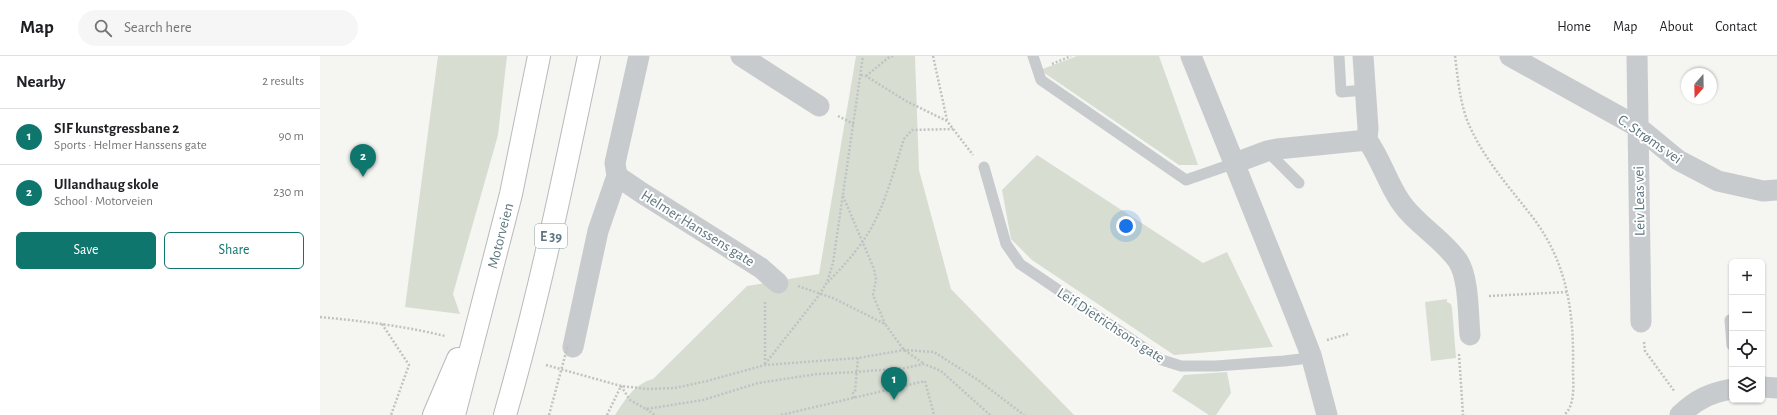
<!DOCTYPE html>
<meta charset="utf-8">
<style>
:root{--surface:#fff;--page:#f6f6f6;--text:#202124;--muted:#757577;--line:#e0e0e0;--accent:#0f766e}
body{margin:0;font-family:"Alegreya Sans",sans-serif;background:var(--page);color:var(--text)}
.controls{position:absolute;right:12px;bottom:12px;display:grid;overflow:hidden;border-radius:6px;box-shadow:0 1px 3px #0004}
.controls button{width:36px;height:36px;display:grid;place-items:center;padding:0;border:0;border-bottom:1px solid var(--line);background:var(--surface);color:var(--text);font:20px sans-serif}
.compass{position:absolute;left:1361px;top:12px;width:36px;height:36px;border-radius:50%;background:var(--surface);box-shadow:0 1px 3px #0004;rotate:200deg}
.you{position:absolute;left:806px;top:170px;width:14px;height:14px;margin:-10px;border:3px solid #fff;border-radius:50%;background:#1a73e8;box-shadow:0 0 0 6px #1a73e833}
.badge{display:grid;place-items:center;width:26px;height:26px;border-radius:50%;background:var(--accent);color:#fff;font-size:13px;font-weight:700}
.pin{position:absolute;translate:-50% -33px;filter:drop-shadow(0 1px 2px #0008)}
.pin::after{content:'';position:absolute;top:21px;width:14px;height:12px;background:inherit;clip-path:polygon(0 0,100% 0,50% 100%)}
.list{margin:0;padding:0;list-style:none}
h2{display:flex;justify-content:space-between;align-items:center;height:52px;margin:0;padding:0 16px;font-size:17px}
h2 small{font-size:13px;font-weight:400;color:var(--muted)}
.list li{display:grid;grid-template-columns:26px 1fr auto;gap:12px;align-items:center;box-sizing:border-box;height:56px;padding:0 16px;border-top:1px solid var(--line)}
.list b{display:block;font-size:15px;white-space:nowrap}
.list p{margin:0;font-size:13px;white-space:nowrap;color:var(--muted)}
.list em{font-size:13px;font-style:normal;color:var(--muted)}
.actions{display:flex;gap:8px;padding:12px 16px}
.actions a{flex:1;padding:9px 0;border:1px solid var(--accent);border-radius:6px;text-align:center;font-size:14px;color:var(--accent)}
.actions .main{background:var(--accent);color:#fff}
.icon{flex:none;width:22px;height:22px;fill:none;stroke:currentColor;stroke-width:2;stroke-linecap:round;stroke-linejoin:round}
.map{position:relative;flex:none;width:1457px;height:359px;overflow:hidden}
header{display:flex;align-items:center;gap:24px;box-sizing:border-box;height:56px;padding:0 20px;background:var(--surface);border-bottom:1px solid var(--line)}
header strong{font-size:19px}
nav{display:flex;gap:22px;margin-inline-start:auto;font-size:14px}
.search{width:280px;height:36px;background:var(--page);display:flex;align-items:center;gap:10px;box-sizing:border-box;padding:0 14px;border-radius:22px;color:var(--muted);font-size:15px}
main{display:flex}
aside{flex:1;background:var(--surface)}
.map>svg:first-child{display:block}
.green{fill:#d7ded1}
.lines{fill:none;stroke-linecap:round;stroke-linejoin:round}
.highway-casing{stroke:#b6bbbd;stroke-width:24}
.path{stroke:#c0c2c3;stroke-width:2.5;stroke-dasharray:2 2;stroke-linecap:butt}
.lane{stroke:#c7cbcd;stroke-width:11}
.street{stroke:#c7cbcd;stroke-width:21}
.highway{stroke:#fff;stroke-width:22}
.path-bridge{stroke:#c0c2c3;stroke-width:2.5;stroke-dasharray:2 2;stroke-linecap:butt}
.labels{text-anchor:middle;stroke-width:4;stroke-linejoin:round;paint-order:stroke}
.shield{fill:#fff;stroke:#8e9fa5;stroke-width:1}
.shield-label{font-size:14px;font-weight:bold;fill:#5d767f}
.street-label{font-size:15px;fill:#5d767f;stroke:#fff}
</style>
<header>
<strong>Map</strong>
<div class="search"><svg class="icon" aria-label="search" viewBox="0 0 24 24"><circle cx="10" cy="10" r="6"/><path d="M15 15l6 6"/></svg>Search here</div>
<nav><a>Home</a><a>Map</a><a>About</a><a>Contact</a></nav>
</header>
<main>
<aside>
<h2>Nearby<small>2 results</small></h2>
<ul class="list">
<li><span class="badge">1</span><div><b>SIF kunstgressbane 2</b><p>Sports · Helmer Hanssens gate</p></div><em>90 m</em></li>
<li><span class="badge">2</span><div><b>Ullandhaug skole</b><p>School · Motorveien</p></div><em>230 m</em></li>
</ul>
<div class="actions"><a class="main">Save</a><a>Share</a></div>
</aside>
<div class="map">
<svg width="1457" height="359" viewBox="0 0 1457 359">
<rect width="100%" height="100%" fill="#f5f5f1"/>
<path class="green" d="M118,0h69l-9,79 -45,159 7,20 -55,-7z
M536,0h59l4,114 32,119 123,126h-459c10,-15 19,-31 38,-36l94,-93 72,-12z
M757,0h82l39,109h-19l-139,-95z
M717,99l166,108 24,-11 46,95 -99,8 -142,-95 -21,-21 -9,-49z
M1127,243v3l4,2 1,4 4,50 -25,3 -6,-59z
M907,316l4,21 -15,22h-7l-37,-24 12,-16z"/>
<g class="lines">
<defs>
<g id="highway">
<path d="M114,359l24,-56"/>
<path id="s1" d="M134,359l57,-221 28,-138"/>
<path d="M185,359c34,-118 59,-239 84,-359"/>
</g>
</defs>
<use href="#highway" class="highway-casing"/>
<path class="path" d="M613,0l14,64
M1135,0c3,23 5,50 15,71 16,35 41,62 64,92 34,46 40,95 39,150 0,14 3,36 -9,46
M732,8l19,-8
M541,19l5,1 40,25 41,20 26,34
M546,20l22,-18 5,-2
M518,60l16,8
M523,140l31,73 2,11 -3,15 12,29
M508,226c17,-17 36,-39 47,-61 13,-26 20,-55 29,-82l8,-9 41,-1
M478,230l35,12 52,26 19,26 19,13
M1169,240l78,-4
M0,261c42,4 84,9 125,19
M62,268l27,41 -18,50
M1007,284l21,-6
M1324,286l1,9 30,41
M1139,298l4,61
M445,308l55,-70 7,-12 6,-19 30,-207
M445,308v-63
M226,309l75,21 27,3 27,-1 32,-7 58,-16 93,-7 46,-8 30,2 44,28 46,35
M301,330l9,14 16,9 57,-9 55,-17 59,-9 39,-2 49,-4 19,-4 17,7 49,44
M534,342l-1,-5 2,-1 3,-34
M326,353l9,6
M287,359l14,-29
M461,359l144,-34 9,34"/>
<path class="lane" d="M713,0l8,24 145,100 49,-17
M1019,0l2,36 24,-2
M947,95l32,32
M664,111l22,77 14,20 142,96 19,6h35l68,-5 17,-2 10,-4
M1410,264l2,25"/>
<path class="street" d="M421,0l78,50
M871,0l104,258 16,41 16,60
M1043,0l5,72 -1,12c14,19 20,42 33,61 15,23 42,37 58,60 11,17 10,53 12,74
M1190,0l128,71 40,33 40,21 45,10 14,-1
M1317,0l4,266
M915,107l32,-12 10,-2 90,-9
M297,120l25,17 119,75 17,15
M253,291l25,-116 19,-55 -2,-13 24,-107
M1442,331l15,1
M1360,359c17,-16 30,-22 52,-26"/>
<use href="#highway" class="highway"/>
<path class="path-bridge" d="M229,359l19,-70"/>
</g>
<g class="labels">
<rect class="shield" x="215" y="168" width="32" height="24" rx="3"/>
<g class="shield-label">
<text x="231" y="185">E 39</text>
</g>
<g class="street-label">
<text transform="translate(1330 83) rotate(35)" y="5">C. Strøms vei</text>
<text transform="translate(1319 145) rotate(-91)" y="5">Leiv Leas vei</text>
<text transform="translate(378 172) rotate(32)" y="5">Helmer Hanssens gate</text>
<text dy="5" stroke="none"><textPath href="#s1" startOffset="185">Motorveien</textPath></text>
<text transform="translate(791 269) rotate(33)" y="5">Leif Dietrichsons gate</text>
</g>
</g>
</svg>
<div class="controls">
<button>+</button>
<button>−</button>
<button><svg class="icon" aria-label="locate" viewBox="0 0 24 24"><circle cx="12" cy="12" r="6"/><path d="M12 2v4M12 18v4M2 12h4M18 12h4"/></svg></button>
<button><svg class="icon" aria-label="layers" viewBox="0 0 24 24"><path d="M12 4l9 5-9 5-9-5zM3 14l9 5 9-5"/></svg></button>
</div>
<svg class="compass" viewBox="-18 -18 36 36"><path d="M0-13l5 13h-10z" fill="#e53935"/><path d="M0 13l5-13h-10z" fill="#757577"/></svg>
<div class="you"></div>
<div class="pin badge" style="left:574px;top:344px">1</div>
<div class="pin badge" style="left:43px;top:121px">2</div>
</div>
</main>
